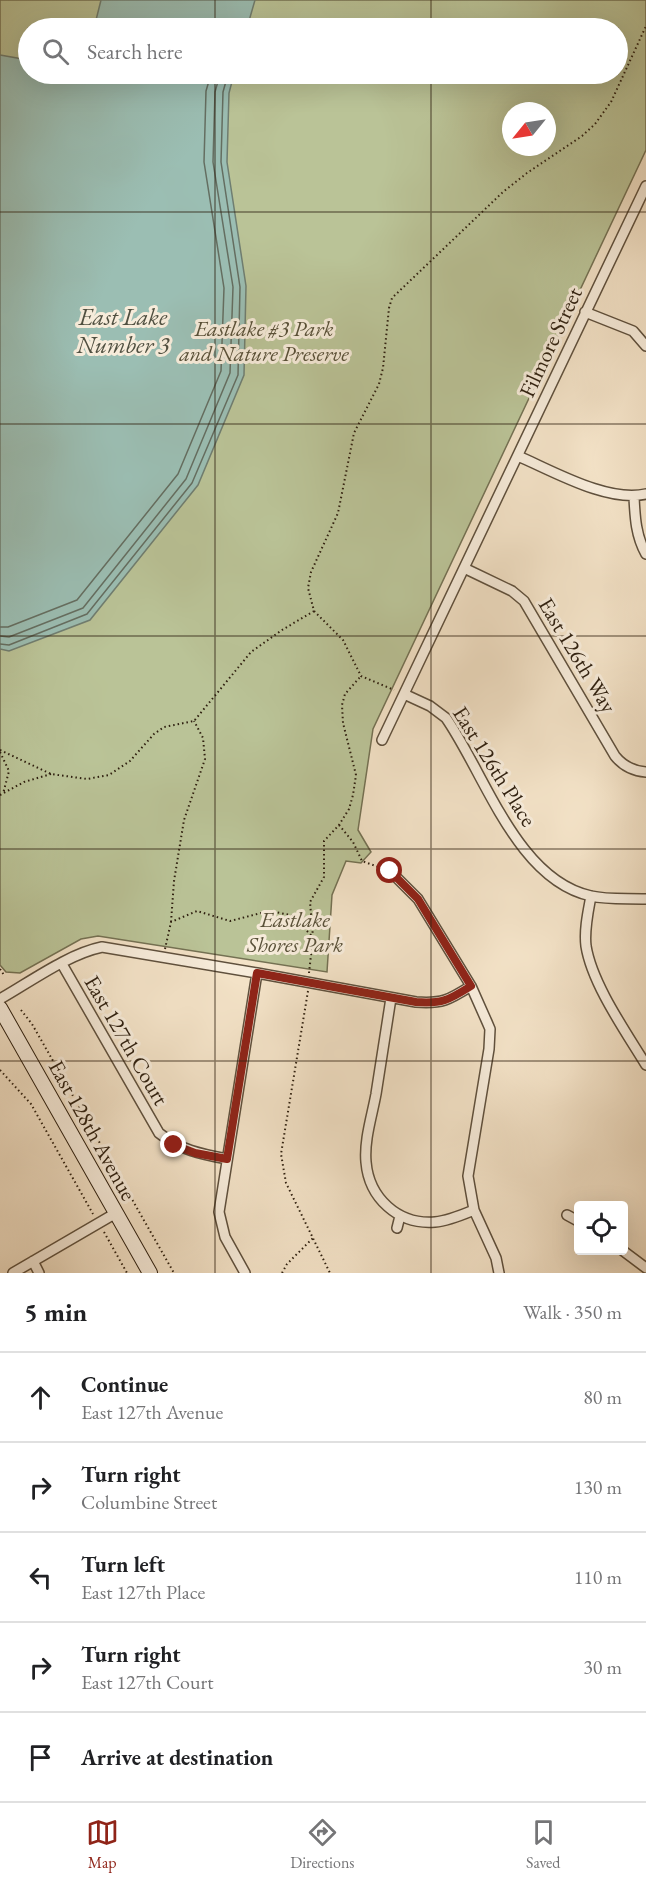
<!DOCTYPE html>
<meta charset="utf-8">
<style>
:root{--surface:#fff;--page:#f2f2f2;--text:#202124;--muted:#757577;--line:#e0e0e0;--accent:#8f2418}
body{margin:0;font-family:"EB Garamond",serif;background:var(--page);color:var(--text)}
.controls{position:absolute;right:18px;bottom:18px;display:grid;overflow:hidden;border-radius:6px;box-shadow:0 6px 24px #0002}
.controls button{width:54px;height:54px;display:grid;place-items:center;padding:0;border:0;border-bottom:2px solid var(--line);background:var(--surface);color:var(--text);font:30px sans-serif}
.compass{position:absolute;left:502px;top:102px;width:54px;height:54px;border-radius:50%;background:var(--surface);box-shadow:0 6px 24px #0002;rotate:240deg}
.stop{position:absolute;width:18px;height:18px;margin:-14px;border:4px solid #8f2418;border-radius:50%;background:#fff}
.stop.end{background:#8f2418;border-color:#fff;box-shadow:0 2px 6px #0008}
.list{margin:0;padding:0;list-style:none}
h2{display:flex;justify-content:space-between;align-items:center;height:78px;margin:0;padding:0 24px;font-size:26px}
h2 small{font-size:20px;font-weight:400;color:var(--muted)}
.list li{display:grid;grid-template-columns:39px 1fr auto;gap:18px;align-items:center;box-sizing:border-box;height:90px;padding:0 24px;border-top:2px solid var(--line)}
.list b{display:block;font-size:22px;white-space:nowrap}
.list p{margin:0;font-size:20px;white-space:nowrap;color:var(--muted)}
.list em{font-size:20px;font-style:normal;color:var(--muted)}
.icon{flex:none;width:33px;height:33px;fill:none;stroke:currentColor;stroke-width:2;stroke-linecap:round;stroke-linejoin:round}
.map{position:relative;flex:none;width:646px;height:1273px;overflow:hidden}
.search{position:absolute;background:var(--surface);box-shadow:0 6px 24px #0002;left:18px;right:18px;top:18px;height:66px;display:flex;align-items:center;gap:15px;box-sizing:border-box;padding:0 21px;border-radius:33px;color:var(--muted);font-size:22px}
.sheet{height:528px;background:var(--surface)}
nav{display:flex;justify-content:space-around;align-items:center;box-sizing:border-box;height:84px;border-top:2px solid var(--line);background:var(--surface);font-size:16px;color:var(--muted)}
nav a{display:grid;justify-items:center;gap:3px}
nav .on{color:var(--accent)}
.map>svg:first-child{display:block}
.green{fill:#bac397;stroke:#747153;stroke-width:1.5;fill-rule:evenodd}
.water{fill:#9bbeb3;stroke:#6f7e71;stroke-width:1.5}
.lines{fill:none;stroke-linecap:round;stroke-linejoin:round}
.shore{stroke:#646e61;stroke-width:1.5}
.street-casing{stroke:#5f503d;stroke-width:12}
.secondary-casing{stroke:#2e1f0f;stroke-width:16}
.path{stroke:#2e1f0f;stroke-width:2;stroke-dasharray:1.5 3;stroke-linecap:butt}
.street{stroke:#f7ecdb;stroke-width:9}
.secondary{stroke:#f7ecdb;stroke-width:14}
.route{stroke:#8f2418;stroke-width:8}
.grid{fill:none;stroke:#2e1f0f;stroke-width:1.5;stroke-opacity:0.55}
.labels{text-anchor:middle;stroke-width:6;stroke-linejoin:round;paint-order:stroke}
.park-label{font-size:22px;font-style:italic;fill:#585038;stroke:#f7ecdb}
.street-label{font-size:22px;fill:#2e1f0f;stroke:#f7ecdb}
.water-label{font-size:24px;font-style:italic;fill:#4f4f40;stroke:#f7ecdb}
</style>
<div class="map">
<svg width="646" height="1273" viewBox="0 0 646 1273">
<rect width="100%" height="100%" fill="#f3e2c7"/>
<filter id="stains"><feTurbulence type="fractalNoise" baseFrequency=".00333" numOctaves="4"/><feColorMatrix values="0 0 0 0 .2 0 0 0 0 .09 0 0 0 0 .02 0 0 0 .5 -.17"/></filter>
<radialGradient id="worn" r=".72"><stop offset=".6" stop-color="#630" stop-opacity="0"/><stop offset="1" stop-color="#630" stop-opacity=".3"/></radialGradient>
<path class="green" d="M0,0h646v150l-273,579 -15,101 13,22 -10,11 -15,-2 -14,34 -5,77 -229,-36 -17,3 -61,34 -14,-1 -6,-7zM28,28h590v46h-590zM511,111h36v36h-36z"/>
<path class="water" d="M101,0h154l-8,28h-153z
M0,55l28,5v14h206l-5,19 -2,69 19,124 -2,89 -46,110 -108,135 -81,31 -9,-2z"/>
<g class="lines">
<path class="shore" d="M0,627h8l69,-27 101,-126 43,-103 3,-83 -20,-126 2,-71 5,-17
M0,636l9,1 74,-29 103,-129 44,-106 3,-86 -20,-125 2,-70 5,-18
M0,644l9,1 78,-31 105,-131 46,-108 2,-88 -19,-125 2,-70 5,-18"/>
<defs>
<path id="street" d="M585,312l48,19 13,15
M518,456c35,15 90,47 128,38
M634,497c1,21 2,39 12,57
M464,568l48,23 12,10 91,155c8,10 18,15 31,16
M404,694l26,12 16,12c39,56 71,162 145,178 17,4 37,2 55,3
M382,740l264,-554
M390,871l28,28 53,87 16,36 3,7 -1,20 -21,127 6,34 22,48 3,15
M591,896c-3,16 -7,34 -5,50 6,38 40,86 60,119
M62,964l97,169c21,17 42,21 68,26
M391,998c-5,32 -10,64 -15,96 -4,22 -12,46 -10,68 3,36 32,63 69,60 13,-1 27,-7 39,-12
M0,999c30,-17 68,-45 102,-52l155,26 159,29c26,2 33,-2 55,-16
M567,1215l11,6
M397,1228l3,-12
M622,1250l24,18
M33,1261l6,12
M13,1273l103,-60
M245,1273l-20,-36 -6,-25 38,-239"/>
<path id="secondary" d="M0,1008l150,265"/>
</defs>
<use href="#street" class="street-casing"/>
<use href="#secondary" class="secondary-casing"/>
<path class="path" d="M314,611l29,29 18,36 33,14
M0,750l51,24 36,5 22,-4 21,-14 24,-27 10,-7 30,-6 57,-69 31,-22 32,-19 -6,-23 3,-16 27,-59 16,-80 25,-49 4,-16 6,-60 3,-10 111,-106 24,-19 55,-37 13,-12 16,-22 35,-76
M0,752l9,19 -6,23
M0,795l24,-13 27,-8
M339,825l14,17 9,19 19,7
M171,922l3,-41 10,-61 21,-61 -2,-21 -9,-17
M165,949l6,-27 26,-11 33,10 39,-10 22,4 22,22
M0,969l4,6
M309,973l4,-36 -3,-35 14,-25v-36l15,-16 10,-16 4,-14 3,-20 -13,-52 -1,-18 3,-11 16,-18
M308,991l-27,163 5,29 44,90
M21,1010l11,14 142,249
M0,1070l31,34 62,110
M104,1232l23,41
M282,1273l5,-9 26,-26"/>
<use href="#street" class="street"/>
<use href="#secondary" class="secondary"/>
</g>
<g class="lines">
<path class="route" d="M174,1145l21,8 32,6 30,-186 159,29c26,2 33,-2 55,-16l-53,-87 -28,-28"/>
</g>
<path class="grid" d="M215,0v28M431,0v28M215,74v1199M431,74v1199M0,212h646M0,424h646M0,636h646M0,849h646M0,1061h646"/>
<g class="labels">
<g class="park-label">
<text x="264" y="336">Eastlake #3 Park<tspan x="264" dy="25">and Nature Preserve</tspan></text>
<text x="295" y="927">Eastlake<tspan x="295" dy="25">Shores Park</tspan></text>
</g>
<g class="street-label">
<text transform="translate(550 342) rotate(-65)" y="8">Filmore Street</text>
<text transform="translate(578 655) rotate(59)" y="8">East 126th Way</text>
<text transform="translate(495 766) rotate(58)" y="8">East 126th Place</text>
<text transform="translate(127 1040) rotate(60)" y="8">East 127th Court</text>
<text transform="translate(93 1130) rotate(61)" y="8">East 128th Avenue</text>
</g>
<g class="water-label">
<text x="123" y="325">East Lake<tspan x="123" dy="28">Number 3</tspan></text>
</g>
</g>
<rect width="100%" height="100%" filter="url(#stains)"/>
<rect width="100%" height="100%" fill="url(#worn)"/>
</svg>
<div class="controls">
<button><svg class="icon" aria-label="locate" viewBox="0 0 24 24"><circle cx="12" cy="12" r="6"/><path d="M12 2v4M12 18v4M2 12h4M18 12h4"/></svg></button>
</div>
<svg class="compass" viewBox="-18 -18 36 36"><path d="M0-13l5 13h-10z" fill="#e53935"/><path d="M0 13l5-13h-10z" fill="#757577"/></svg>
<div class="stop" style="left:390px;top:871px"></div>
<div class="stop end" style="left:174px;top:1145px"></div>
<div class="search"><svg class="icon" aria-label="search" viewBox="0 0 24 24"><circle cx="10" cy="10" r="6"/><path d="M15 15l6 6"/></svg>Search here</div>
</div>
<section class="sheet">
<h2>5 min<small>Walk · 350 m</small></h2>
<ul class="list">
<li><svg class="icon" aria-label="ahead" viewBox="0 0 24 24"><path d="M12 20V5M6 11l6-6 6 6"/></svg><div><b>Continue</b><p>East 127th Avenue</p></div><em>80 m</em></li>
<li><svg class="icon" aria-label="right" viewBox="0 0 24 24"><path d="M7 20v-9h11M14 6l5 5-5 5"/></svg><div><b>Turn right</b><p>Columbine Street</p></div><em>130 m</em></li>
<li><svg class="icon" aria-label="left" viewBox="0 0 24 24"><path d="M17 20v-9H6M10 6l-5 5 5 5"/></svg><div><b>Turn left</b><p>East 127th Place</p></div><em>110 m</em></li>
<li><svg class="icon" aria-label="right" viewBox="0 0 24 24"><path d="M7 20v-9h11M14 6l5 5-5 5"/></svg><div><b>Turn right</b><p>East 127th Court</p></div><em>30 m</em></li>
<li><svg class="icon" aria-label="arrive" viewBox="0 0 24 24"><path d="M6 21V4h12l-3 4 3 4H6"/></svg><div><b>Arrive at destination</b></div></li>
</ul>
</section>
<nav>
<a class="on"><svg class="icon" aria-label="map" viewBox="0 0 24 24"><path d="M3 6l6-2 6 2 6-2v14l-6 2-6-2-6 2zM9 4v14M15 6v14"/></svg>Map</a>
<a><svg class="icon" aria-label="directions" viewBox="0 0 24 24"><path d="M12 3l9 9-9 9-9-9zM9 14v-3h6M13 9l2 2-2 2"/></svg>Directions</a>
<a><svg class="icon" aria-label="saved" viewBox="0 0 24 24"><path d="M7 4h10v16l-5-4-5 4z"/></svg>Saved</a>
</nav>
